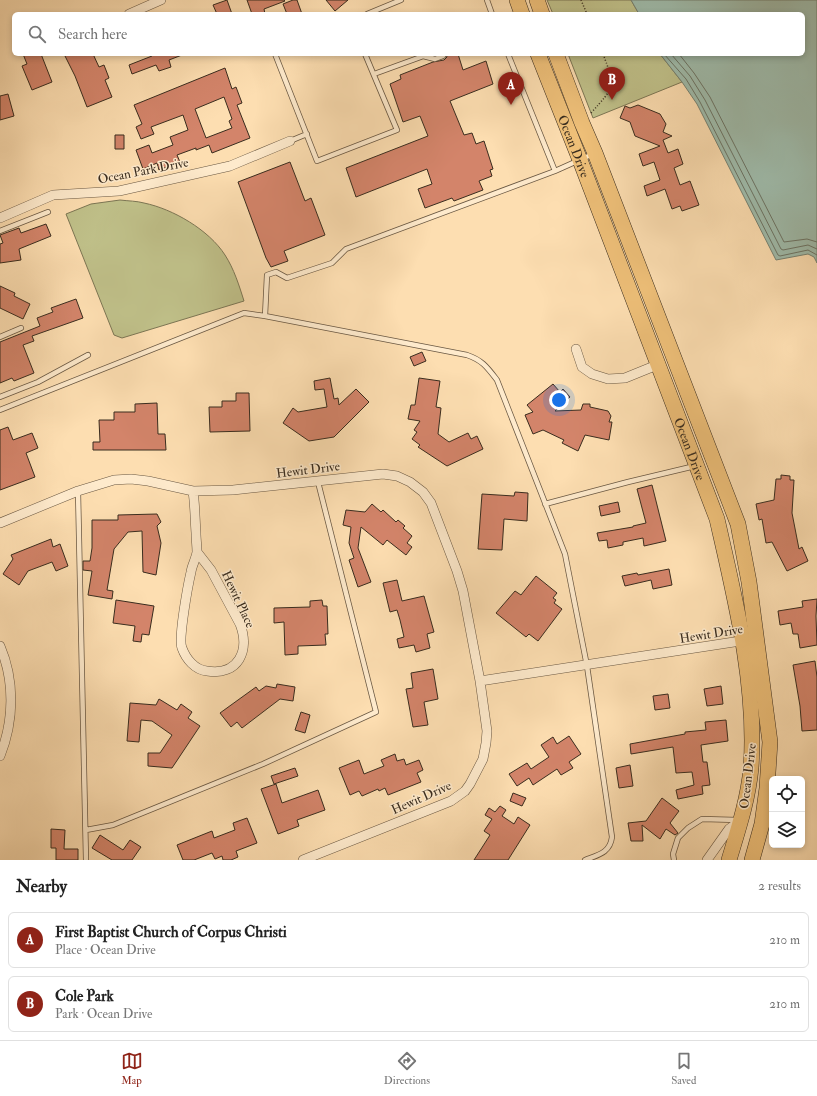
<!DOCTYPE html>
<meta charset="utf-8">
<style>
:root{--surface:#fff;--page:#f2f2f2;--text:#222;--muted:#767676;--line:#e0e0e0;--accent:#8f2418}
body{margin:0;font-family:"IM FELL Double Pica",serif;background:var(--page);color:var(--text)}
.controls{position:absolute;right:12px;bottom:12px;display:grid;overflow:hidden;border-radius:6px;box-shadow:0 2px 6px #0003}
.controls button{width:36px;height:36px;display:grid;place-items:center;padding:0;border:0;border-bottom:1px solid var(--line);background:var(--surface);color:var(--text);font:20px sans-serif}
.you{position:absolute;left:559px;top:400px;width:14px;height:14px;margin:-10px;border:3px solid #fff;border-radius:50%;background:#1a73e8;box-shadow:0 0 0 6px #1a73e833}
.badge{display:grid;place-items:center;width:26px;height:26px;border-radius:50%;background:var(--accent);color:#fff;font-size:13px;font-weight:700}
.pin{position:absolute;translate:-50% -33px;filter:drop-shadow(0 1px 2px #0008)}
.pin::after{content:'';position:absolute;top:21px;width:14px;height:12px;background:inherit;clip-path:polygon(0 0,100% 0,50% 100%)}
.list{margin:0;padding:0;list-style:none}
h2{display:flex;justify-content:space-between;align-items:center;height:52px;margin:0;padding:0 16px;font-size:17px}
h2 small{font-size:13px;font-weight:400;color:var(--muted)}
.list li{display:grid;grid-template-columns:26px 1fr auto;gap:12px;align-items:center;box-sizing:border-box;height:56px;margin:0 8px 8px;padding:0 8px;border:1px solid var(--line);border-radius:6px}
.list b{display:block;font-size:15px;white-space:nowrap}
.list p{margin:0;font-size:13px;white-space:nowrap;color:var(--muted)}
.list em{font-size:13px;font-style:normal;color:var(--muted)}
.icon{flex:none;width:22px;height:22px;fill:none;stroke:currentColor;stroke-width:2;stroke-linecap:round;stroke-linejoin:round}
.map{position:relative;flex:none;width:817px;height:860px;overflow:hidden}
.search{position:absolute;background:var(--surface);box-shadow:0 2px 6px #0003;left:12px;right:12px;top:12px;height:44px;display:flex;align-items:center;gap:10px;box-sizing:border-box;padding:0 14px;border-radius:6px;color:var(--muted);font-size:15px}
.sheet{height:180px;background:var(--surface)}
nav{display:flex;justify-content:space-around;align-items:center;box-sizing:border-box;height:56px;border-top:1px solid var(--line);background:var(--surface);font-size:11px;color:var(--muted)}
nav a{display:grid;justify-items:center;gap:2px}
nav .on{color:var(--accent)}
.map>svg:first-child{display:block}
.green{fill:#c0c18a;stroke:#7c7654}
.water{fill:#9fbcac;stroke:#768273}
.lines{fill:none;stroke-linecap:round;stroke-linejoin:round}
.shore{stroke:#6c7465;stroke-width:1}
.building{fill:#d3846a;stroke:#392c1e;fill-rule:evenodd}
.lane-casing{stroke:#6a5843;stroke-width:6}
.street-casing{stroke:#6a5843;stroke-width:10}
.primary-casing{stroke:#392c1e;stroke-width:16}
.path{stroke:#392c1e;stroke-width:1.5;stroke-dasharray:1 2;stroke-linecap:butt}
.lane{stroke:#feeacc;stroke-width:4.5}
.street{stroke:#feeacc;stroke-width:9}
.primary{stroke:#eebf78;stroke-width:15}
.labels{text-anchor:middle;stroke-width:3;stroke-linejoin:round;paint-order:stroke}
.street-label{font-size:13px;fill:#392c1e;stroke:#feeacc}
</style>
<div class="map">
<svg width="817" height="860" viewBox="0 0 817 860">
<rect width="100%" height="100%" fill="#fddeb1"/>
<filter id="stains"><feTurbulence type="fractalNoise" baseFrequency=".005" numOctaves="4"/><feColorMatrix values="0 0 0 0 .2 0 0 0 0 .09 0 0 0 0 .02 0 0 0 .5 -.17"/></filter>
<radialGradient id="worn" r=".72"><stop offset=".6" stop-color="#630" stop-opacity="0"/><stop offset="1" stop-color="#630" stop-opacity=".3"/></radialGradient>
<path class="green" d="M547,0h84l8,14h-86z
M568,54h92l22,28 -89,36z
M120,200c8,1 17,1 24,3 29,6 65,27 81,52 9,14 14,30 19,46l-122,37 -8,-3 -48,-121 25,-10z"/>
<path class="water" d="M631,0h186v263l-3,-6 -6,-3 -32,6 -79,-156 -15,-22 -22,-28h143v-40h-164z"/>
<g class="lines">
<path class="shore" d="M664,54l22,25 14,23 78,153 2,1 28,-6 9,5
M671,54l19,22 15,24 76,149 2,1 25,-5 9,4
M679,54l15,19 16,24 74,145 23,-3 10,3"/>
</g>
<path class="building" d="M227,0l5,14h-15l-4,-9z
M247,0h37l1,1 -21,8 1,5h-13z
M293,0h4l5,14h-15l-4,-10z
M326,0h22l-13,11z
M23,54h18l11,28 -20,8 -10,-24 5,-2z
M64,54h29l6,13 5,-2 5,13 -4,2 7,17 -25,10 -12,-31z
M151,54h31v1l-13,5 2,7 -12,4 -3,-6 -24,9 -3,-9 23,-9z
M446,54h12l5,16 23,-9 7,23 -43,17 14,34 8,-2 4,11 8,-3 9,28 -3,1 2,6 -13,5 4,9 -29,11 -2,-3 -27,10 -7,-19 14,-5 -5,-15 -71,28 -10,-29 82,-32 -8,-20 -17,6 -13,-38 11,-5 -1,-4 33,-13 11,-2 3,-3z
M225,68l7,21 4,-2 6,16 -5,2 13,33 -38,15 -3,-8 -13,5v-2l-19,7 3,7 -21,8 -2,-7 -14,6 -7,-19 13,-5 3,8 21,-8 -3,-8 18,-7 -5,-15 -32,12 3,7 -13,5 -5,-12 6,-3 -8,-19zM224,97l8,22 -3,2 3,7 -26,10 -11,-29z
M8,94l6,22 -14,4v-24z
M638,105l22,9 6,10 -3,8 9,4 -9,4 5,13 10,-4 5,15 -9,4 6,17 10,-4 9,24 -17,6 -2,-5 -8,3 -7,-20 -18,7 -3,-10 16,-6 -6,-18 -11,4 -4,-12 21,-8 -25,-10 -5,-14 -10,-4 5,-12 5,2z
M115,135h9v14h-9z
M290,162l15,39 6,-3 14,37 -41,16 4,10 -17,6 -5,-9 -28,-76z
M46,224l5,12 -32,13 2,11 -21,3v-19l3,-1 -3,-8 19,-7 2,5z
M0,286l15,7 -1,3 16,8 -7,15 -23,-11z
M76,299l7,19 -51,18 2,5 -11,4 11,28 -20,8 -2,-3 -12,5v-41l40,-16 -3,-8 16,-6 -2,-4z
M422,352l4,9 -12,5 -4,-9z
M330,378l4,21 4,-1 1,7 17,-16 13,13 -35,35 -25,4 -26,-18 10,-15 5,4 29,-5 -3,-18 -9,1 -1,-9z
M419,378l21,3 -4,26 5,1 -3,26 11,8 19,-9 3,6 6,-3 6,13 -36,17 -29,-19 2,-2 -8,-6 5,-7 -3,-2 6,-9 -12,-2 3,-14h4z
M553,384l7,8 3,-3 7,8 -15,14 26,-1 2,-6h7v3l18,4 3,5 -2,6h3l-3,18 -24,-5 -7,16 -16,-8 2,-3 -21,-10 -10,4 -8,-19 8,-3 -6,-7z
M236,393h13l1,38 -40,1 -1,-25h13v-6h14z
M157,403l1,31h7l1,16h-73v-8h7l-1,-22h15v-8h21v-8z
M8,427l5,13 19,-7 6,15 -12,5 9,24 -35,13v-60z
M781,475l9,1v4h4l-2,33 7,36 3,-2 6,14 -21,10 -15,-29 -6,1 -4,-24 -3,1 -3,-16 18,-4 2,-21h5z
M652,485l14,56 -22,5 -1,-8 -20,4v3l-15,3 -1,-8 -8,1 -2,-8 36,-6v-1l13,-3 -9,-34z
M515,492l13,1 -1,28 -23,-2 -2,31 -24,-1 4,-55 32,2z
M618,502l2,10 -19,4 -2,-10z
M372,504l9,8 2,-2 13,12 2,-2 7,6 -2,2 9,8 -5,7 5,4 -6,8 -19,-15 -4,5 -22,-18 -3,21 13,34 -13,5 -9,-27 5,-2 -5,-15 2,-16 -8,-2 3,-15 19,2z
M157,514l4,8 -4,4 4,17 -5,32 -13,-3 -1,-41 -14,1 -14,17 -7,41 6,1 -1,8 -24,-4 4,-24 -9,-1v-9h7l2,-13v-28h26v-5z
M51,539l2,8 7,-3 8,22 -12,5 -4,-9 -24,9 -9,14 -16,-11 10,-15 -2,-4z
M669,569l3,16 -19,4 -2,-9 -26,6 -3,-10 15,-3 1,2z
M536,576l21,17 -4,5 3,2 -2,3 8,6 -24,32 -9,-7 -3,3 -30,-24 19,-22 6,4z
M397,580l5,21 22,-5 10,36 -7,2 3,14 -14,4 -2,-7 -15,3 -2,-9 7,-2 -4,-17 -3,-10 -7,2 -7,-29z
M817,599l-1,17 1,29 -17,3 -2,-14h-5l-2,-11 -11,2 -2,-14 25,-4 -1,-6z
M116,600l38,6 -5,29 -7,-1 -1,8 -8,-1 2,-15 -22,-3z
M322,600l1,6h4l1,28h-3l1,11 -28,1v8l-13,1 -1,-33 -10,1v-15l36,-1v-6z
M815,661l2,16v53l-15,1 -2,-25 -7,-41z
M433,669l5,30 -14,3 4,23 -15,2 -7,-38 7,-1 -2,-15z
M277,684l18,3 -2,14 -13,-2 -38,29 -5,-6 -6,5 -11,-14 36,-26 3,4 7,-5 10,2z
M721,686l2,18 -16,2 -3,-17z
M668,694l2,14 -15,2 -2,-14z
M159,699l18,11 4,-6 11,8 -4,6 12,8 -28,42 -24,-2v-13h12l12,-18 -20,-14 -11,-1 -2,22 -12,-1 3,-38 26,2z
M301,712l9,3 -5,18 -10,-3z
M726,720l2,21 -27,4 2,17h4l3,23 -8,1 1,8 -25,5 -2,-9 18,-5 -2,-13 -16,1 -3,-26 -42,7 -1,-10 55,-10v-2l21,-2 -1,-8z
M569,736l12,18 -12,8 4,6 -12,7 -4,-6 -24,16 -4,-7 -12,8 -8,-12 18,-11 4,6 18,-12 -8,-12 12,-8 4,7z
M395,754l2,7 7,-2 2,6 13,-5 4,10 -6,3 4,9 -33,13 -3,-7 -6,3 -1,-2 -16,7 -3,-5 -9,4 -11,-27 20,-8 5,14 20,-8 -3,-6z
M630,765l3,21 -14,2 -3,-20z
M295,768l3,8 -24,8 -3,-8z
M276,784l6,19 36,-13 7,20 -28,10 2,6 -21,8 -17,-45z
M513,793l13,5 -4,8 -12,-5z
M662,798l17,13 -9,12 8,10 -3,2 -9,-6 -6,10 -18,-14 1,16h-12l-3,-18 18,-2z
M500,806l6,4 -4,6 12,8 4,-7 12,8 -22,35h-34l16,-25 -6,-4 8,-12 -7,-4 4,-7 6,4z
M247,818l10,25 -21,8 2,6 -7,3h-8l-1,-4 -7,3 -3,-6 -18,7h-11l-6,-15 35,-14 2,7 21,-8 -2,-7z
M51,829l14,1 -1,19h14v11h-22v-12h-5z
M100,835l23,15 7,-10 11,7 -9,13h-20l-20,-12z"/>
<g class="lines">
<defs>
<path id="lane" d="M487,0l5,14
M367,14l34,-14
M275,54l42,107 80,-31 -32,-76
M508,54l47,117
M423,56l12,3 8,-3
M374,74l55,-20
M290,141l17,-7
M0,231l48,-19
M265,316l2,-41 9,-3 11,6 45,-15 14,-14 209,-78 38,-17
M0,337l21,-9
M0,397l38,-15 50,-27
M0,410l244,-97 21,3 202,39c15,5 20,12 30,25l68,174 22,112 25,171c-2,16 -14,18 -27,23
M78,491l8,369
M545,504l83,-22 67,-16
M86,830l27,-5 150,-61 113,-52 -58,-230
M674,860l-1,-6 5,-16 10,-10 14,-9 36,1"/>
<path id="street" d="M129,14l32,-14
M0,218l53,-23 66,-4 111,-25 60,-25
M576,349l6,18 10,7 16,5 17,-1 32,-13
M193,491c2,14 2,28 3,42 0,6 1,13 1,19 -1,7 -5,13 -6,20 -3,13 -13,67 -9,76 4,11 13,22 25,23 32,5 43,-21 33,-47l-29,-54 -14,-18
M0,523l78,-32 36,-11 17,-1 17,2 45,10 40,-1 150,-16 14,2 13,6 13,10 8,11 26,68 6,20 17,90 7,50 -1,12 -3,16 -13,25 -5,7 -14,10 -148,59
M0,646c15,35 14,75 0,110
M480,681l267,-41
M707,860l22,-31 11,-8"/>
<g id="primary">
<path d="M517,0l5,14"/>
<path d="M537,0l5,14"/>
<path id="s1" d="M538,54l42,106 137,359c18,79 40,167 34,249 -3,32 -13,62 -22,92"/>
<path d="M556,54l26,69 13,30 143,371 11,58 21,160 -3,46 -5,36 -10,36"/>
</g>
</defs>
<use href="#lane" class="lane-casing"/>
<use href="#street" class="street-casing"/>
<use href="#primary" class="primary-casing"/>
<path class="path" d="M581,0l6,14
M591,113c24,-27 25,-25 12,-59"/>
<use href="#lane" class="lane"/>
<use href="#street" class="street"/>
<use href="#primary" class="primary"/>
</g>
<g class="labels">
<g class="street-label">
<text dy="5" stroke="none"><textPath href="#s1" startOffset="99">Ocean Drive</textPath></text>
<text transform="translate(143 170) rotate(-11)" y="5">Ocean Park Drive</text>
<text dy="5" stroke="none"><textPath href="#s1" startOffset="423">Ocean Drive</textPath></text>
<text transform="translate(308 469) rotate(-7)" y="5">Hewit Drive</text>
<text transform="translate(239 599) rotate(65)" y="5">Hewit Place</text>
<text transform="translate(711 633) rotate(-9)" y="5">Hewit Drive</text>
<text transform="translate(747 776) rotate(-83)" y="5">Ocean Drive</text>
<text transform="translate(421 797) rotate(-24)" y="5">Hewit Drive</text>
</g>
</g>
<rect width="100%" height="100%" filter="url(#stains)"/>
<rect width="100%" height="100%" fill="url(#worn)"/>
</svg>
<div class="controls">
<button><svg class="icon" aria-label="locate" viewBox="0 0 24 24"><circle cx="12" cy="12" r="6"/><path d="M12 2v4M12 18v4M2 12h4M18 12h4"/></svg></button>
<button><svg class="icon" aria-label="layers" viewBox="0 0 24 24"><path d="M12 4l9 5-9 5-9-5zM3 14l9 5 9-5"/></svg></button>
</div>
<div class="you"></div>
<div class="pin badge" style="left:511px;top:105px">A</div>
<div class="pin badge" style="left:612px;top:100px">B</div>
<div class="search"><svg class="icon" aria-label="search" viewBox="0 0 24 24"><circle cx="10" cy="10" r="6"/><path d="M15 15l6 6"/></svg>Search here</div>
</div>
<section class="sheet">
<h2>Nearby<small>2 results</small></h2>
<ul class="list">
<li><span class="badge">A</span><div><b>First Baptist Church of Corpus Christi</b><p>Place · Ocean Drive</p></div><em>210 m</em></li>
<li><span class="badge">B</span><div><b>Cole Park</b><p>Park · Ocean Drive</p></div><em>210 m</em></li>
</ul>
</section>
<nav>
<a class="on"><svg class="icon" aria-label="map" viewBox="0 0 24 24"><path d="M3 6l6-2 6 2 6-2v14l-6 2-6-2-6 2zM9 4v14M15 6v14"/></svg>Map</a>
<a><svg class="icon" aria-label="directions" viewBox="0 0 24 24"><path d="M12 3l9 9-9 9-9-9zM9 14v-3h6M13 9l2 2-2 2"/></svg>Directions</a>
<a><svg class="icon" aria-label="saved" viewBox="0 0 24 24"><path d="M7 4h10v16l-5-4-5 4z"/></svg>Saved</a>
</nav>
